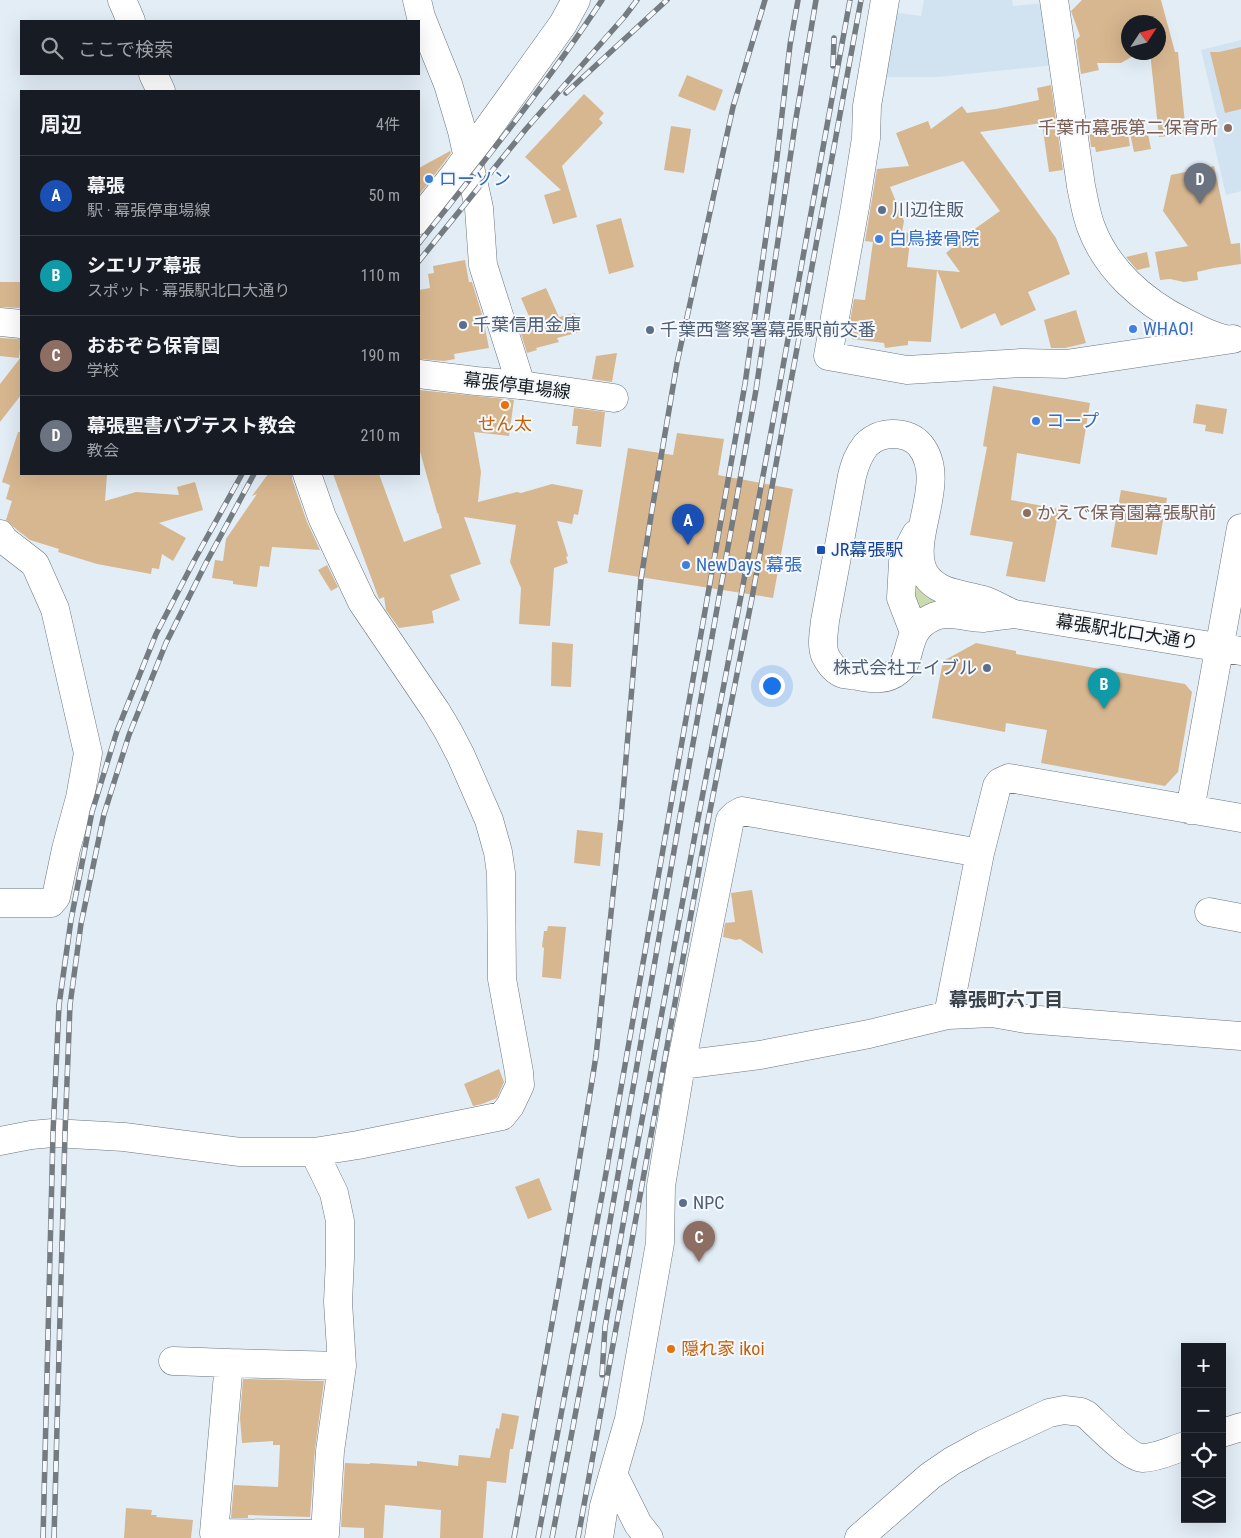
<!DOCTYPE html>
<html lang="ja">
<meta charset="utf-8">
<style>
:root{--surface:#171b24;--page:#242831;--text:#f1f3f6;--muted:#9ea1a6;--line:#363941;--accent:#7c3aed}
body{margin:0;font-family:"Roboto Condensed","Noto Sans JP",sans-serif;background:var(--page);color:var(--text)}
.controls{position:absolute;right:15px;bottom:15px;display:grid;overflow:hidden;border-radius:0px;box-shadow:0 5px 20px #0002}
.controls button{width:45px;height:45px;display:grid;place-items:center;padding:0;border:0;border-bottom:1px solid var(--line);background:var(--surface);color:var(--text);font:25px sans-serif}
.compass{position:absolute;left:1121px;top:15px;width:45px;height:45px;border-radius:50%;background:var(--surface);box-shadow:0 5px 20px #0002;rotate:54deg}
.you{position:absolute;left:771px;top:685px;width:18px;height:18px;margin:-12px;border:4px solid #fff;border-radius:50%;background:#1a73e8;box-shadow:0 0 0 8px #1a73e833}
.badge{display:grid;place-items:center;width:32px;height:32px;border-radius:50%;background:var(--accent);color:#fff;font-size:16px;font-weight:700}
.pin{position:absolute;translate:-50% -41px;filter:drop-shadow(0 1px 2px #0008)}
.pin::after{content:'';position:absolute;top:26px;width:18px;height:15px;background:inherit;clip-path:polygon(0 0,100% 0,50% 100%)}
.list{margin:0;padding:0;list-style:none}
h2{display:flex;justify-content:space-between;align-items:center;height:65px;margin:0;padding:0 20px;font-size:21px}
h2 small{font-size:16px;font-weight:400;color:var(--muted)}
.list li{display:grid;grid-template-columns:32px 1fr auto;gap:15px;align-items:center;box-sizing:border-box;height:80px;padding:0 20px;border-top:1px solid var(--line)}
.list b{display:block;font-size:19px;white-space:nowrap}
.list p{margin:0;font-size:16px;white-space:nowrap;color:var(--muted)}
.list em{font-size:16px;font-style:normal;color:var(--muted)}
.icon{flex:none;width:28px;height:28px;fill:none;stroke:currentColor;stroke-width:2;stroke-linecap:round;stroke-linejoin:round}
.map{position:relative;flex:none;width:1241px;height:1538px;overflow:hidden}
.search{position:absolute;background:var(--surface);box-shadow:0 5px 20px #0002;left:20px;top:20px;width:400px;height:55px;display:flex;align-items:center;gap:12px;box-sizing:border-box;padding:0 18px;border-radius:0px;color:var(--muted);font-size:19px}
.panel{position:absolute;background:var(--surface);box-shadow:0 5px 20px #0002;left:20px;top:90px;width:400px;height:385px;border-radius:0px}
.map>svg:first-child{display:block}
.built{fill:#d1e2f0}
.green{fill:#cbdaaf}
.building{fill:#d7b790}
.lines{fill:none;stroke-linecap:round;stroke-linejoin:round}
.minor-casing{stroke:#6c757d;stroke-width:29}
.major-casing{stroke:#6c757d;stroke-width:29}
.minor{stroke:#fff;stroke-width:28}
.major{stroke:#fff;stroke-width:28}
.rail-casing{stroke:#747b81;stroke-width:5.5}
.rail{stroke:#f5f9fd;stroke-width:4;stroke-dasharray:11;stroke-linecap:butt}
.education-dot{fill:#8d6e63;stroke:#f5f9fd;stroke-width:2}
.shop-dot{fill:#3f7fe0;stroke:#f5f9fd;stroke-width:2}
.service-dot{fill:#5c6f8a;stroke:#f5f9fd;stroke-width:2}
.food-dot{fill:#e8710a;stroke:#f5f9fd;stroke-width:2}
.transit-dot{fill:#1a4fb4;stroke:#f5f9fd;stroke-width:2}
.labels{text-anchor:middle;stroke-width:4;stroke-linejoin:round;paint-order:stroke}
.education-label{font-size:18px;fill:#785e54;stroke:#f5f9fd;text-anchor:end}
.shop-label{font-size:18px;fill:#366cbe;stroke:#f5f9fd;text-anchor:start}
.service-label{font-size:18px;fill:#4e5e75;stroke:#f5f9fd;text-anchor:start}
.street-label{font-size:18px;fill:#15191c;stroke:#f5f9fd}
.food-label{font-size:18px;fill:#c56008;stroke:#f5f9fd}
.transit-label{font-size:18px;fill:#164399;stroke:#f5f9fd;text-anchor:start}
.neighbourhood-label{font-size:19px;font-weight:bold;fill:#3b434a;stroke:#f5f9fd}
</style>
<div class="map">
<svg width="1241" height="1538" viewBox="0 0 1241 1538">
<rect width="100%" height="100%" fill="#e3edf6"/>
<path class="built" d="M924,0h88l1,6 32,-3 9,62 -117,12h-57l11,-65 30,4z
M1241,40v151l-15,4 -13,-56 4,-22 -16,-67z"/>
<path class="green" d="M912,567l58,35 -54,12z"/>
<path class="building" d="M1082,0h79l14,52h3l8,82 -27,3 -9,-85h8v-30h-30v30h12l-19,11h-24l2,7 -18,4 -5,-34 4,-4 -9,-25z
M1241,47v62l-16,4 -15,-61h9z
M687,75l36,15 -8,21 -37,-15z
M1051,85l12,85 -14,2 -7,-49 -62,9 76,106 14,36 -42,18 8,18 -35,16 -6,-13 -34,16 -24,-59 23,2 -14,-19 30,-25 24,-17 -37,-50 -73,26 14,34 -2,11 9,1 -4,34 30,3 -6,72 -23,-1v4l-23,3 -1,-5 -32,-4v-18h-2l4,-22 11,1 8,-58 -8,-1 12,-72 32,-3 -13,-33 32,-12 3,8 31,-23 5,7 29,-4 43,-9 -2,-12z
M584,94l20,19 -5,6 4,4 -41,43 15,51 -24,7 -9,-29 17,-5 -36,-33z
M1126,122l4,24 -34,6 -1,-5h-4l-2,-18z
M671,126l20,3 -7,44 -20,-3z
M1147,129l4,20 -17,3 -4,-19z
M450,151l1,2 -6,8 -26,34v-27z
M1214,166l17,78 9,-1 1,21 -27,4 -17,4 1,8 -14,2 -14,-3 -10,1 -5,-28 33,-6 -25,-35 8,-36z
M621,218l13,49 -25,7 -13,-49z
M1147,252l3,15 -13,3 -11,-13z
M465,260l4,22h3l11,36 6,30 -35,6 1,5 -11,2 -25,-2v-69l11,-2 -2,-14 6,-1 -1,-7z
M0,282h21v26l-21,-1z
M546,288l13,29 16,-4 5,19 -23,6 2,4 -23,6 1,2 -10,3 -9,-29 13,-3 -10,-23z
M1076,310l10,33 -21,5h-14l-7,-28z
M0,338l21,1 -2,19 -19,-2z
M617,353l-5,29 -20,-3 4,-23z
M21,357v38l-21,27v-38z
M993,386l97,17 -10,61 -63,-11 -6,47 48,9 -14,73 -39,-6 7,-34 -43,-7 17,-88 -4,-1z
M419,390l95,10 -5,36 -35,-4 7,40 -3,30 39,-10 4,1 31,-9 31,6 -5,25 -4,-1 -2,10 -15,-3 11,35 -2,1 2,6 -14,5 -4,58 -31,-2 2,-36 -11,-26 6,-37 -52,-8 17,47 -31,11 10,25 -28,11 2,12 -35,5 -13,-18 -2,-13 -5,2 -46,-125h46l25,68 38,-14 -4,-15 -2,-1h1l-18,-64z
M1196,404l31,5 -4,25 -18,-3 1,-6 -13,-2z
M574,408l31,4 -4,35 -25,-3 2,-18h-6z
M18,432h3v42h86l-2,27 31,-9 43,3 -2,-8 18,-5 8,28 -44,13 27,15 -13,23 -11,-7 -3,15 -7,-1 -1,6 -54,-10 -39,-12 1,-3 -29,-9 -14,-11 -10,-9 6,-19 -6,-2 4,-14 -8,-3z
M677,433l47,6 -6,36 75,14 -20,109 -165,-26 20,-124 45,7z
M268,474h24v5l15,43 13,28 -48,-3 -3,20 -9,-1 -3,21 -24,-3v-3l-21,-3 3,-18 8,1 3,-22 31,-45 -5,2z
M1121,490l46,8 -10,57 -46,-8z
M327,565l11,22 -7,4 -13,-21z
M552,642l21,2 -2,43 -20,-1z
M976,643l40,8v3l169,30 7,8 -14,80 -13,14 -124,-23 6,-33 -41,-7 -1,9 -73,-14 11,-57z
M577,830l26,3 -3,33 -26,-3z
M752,890l11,64 -23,-15 -4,1 -13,-3 2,-14 10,-1 -4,-29z
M548,926l18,1 -5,52 -19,-2 2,-29 -2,-1 2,-16h3z
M499,1069l5,13 -7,16 -15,6 -9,2 -9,-22z
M539,1178l13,32 -24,9 -13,-32z
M243,1379l81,2 -9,68 -5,68 -62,-2v3h-17l3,-33 44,2 2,-42h-7v-4l-31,2 -2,-25z
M502,1413l17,3 -6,33h-3l-4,34 -19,-2 -4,57h-43l1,-28 -56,-5 -2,33h-19v-10l-23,-1 4,-64 25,1v-1l47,3v-5l41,5 1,-11 31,3 6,-30 3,1z
M126,1508l26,2 -1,5h6l-1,2 37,3 -2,18h-67z"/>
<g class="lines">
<defs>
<path id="minor" d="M122,0l9,21
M417,0l4,17 27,67 14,47 17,77 4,57 38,120
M885,0l-18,106 -1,32 -11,69 -27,149 79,14 115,-7 44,1 167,-25
M1054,0l27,186c3,14 5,28 10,41 16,43 52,74 91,94 14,7 28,15 43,18
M153,74l8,17
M419,220l39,-50 105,-146 13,-24
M0,534l4,6 31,24 20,45 33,144 -8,45 -14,51 -10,48 -5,6h-51
M1014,614c-10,-4 -21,-11 -31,-14 -20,-6 -46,-6 -58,-26 -20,-34 25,-92 -5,-129 -7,-8 -17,-11 -27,-11 -10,0 -20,4 -27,11 -8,10 -11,19 -14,31l-27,145c-1,11 -4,23 0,34 4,8 10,16 18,19 5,1 11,1 15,2 15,3 28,5 40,-5 16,-13 5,-39 33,-53 17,-9 35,0 52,0 10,-1 21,-3 31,-4l227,37
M914,632l-13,-34 2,-36 3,-9 10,-19
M1190,810l51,-282
M980,853l17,-67 3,-4 9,-4 232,40
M1209,912l32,6
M681,1065l79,-10 109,-21 79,-19 44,-2 34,6 215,17
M0,1141l31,-6 22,-2 71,4 116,15h74l44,-7 144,-29 8,-10 10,-21 -1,-13 -17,-93 -1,-106 -3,-21 -9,-32 -28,-64 -13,-25 -12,-20 -74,-109 -40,-85 -15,-43
M314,1152l20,41 6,28v37l-2,44 4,64 -12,85 -5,83 -111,-1 15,-170 113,3
M173,1361l56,2
M1222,1433l19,-6
M614,1476l24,48 11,14
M599,1538l5,-32 25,-87 31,-176 1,-57 20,-121 49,-245 5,-5 7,-4 238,42 -32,162
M859,1538l71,-62 22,-15 31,-17 66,-31 15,-3 17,2 6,3c11,10 42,43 56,43 14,0 29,-8 42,-12"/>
<path id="major" d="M0,322l21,2
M419,374l57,7 45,4 93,13"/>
</defs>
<use href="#minor" class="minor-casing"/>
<use href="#major" class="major-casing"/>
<use href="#minor" class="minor"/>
<use href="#major" class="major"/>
<defs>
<path id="rail" d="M833,66l1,-28
M566,93l101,-93
M419,243c63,-79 127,-158 183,-243
M419,261l107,-132 99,-113 12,-16
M602,1375l3,-48 26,-148 66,-355 44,-228 109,-596
M43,1538l10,-405 6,-128 12,-85 21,-108 25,-81 39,-97 39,-75 47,-85
M54,1538l11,-405 5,-128 11,-81 23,-110 25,-79 37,-92 40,-80 48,-89
M514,1538l48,-271 34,-211 25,-238 20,-239 10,-63 26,-153 56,-256 32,-107
M538,1538l65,-348 142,-806 31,-218 14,-121 8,-45
M552,1538l39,-207 88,-509 77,-432 40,-272 20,-118
M578,1538l129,-712 45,-228 35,-195 74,-403"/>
</defs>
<use href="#rail" class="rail-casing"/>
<use href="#rail" class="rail"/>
</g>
<g class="education-dot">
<circle cx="1228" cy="128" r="5"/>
<circle cx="1027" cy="513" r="5"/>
</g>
<g class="shop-dot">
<circle cx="429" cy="179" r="5"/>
<circle cx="879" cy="239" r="5"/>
<circle cx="1133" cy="329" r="5"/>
<circle cx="1036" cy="421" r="5"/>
<circle cx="686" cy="565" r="5"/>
</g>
<g class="service-dot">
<circle cx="882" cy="210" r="5"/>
<circle cx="463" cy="325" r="5"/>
<circle cx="650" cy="330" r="5"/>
<circle cx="987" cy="668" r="5"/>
<circle cx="683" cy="1203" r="5"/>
</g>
<g class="food-dot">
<circle cx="505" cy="405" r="5"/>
<circle cx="671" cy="1349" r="5"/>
</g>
<rect class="transit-dot" x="816" y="545" width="10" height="10" rx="2.5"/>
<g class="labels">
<g class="education-label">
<text x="1218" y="134">千葉市幕張第二保育所</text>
<text x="1037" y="519" text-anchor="start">かえで保育園幕張駅前</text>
</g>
<g class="shop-label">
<text x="439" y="185">ローソン</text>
<text x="889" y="245">白鳥接骨院</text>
<text x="1143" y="335">WHAO!</text>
<text x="1046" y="427">コープ</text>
<text x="696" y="571">NewDays 幕張</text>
</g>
<g class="service-label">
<text x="892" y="216">川辺住販</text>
<text x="473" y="331">千葉信用金庫</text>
<text x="660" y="336">千葉西警察署幕張駅前交番</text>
<text x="977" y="674" text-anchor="end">株式会社エイブル</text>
<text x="693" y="1209">NPC</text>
</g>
<g class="street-label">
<text transform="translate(517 386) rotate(7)" y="6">幕張停車場線</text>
<text transform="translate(1127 632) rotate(9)" y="6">幕張駅北口大通り</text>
</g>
<g class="food-label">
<text x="505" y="430">せん太</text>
<text x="681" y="1355" text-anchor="start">隠れ家 ikoi</text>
</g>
<g class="transit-label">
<text x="831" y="556">JR幕張駅</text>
</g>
<g class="neighbourhood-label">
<text x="1006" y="1006">幕張町六丁目</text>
</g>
</g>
</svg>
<div class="controls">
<button>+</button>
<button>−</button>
<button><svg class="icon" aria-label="locate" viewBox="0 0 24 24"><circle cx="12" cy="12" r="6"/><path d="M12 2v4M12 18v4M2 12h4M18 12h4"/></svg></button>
<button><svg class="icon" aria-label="layers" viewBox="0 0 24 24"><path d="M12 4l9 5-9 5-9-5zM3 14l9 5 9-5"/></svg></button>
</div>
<svg class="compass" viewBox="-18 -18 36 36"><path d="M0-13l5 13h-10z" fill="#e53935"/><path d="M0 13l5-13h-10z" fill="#9ea1a6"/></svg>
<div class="you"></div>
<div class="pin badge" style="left:688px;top:545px;background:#1a4fb4">A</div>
<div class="pin badge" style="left:1104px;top:709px;background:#0f9aa8">B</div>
<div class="pin badge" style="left:699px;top:1262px;background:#8d6e63">C</div>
<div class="pin badge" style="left:1200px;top:204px;background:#6b7280">D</div>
<div class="search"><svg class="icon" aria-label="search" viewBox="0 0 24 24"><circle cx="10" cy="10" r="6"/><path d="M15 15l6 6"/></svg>ここで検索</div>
<section class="panel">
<h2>周辺<small>4件</small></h2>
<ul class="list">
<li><span class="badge" style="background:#1a4fb4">A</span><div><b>幕張</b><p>駅 · 幕張停車場線</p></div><em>50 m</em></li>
<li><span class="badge" style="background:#0f9aa8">B</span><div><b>シエリア幕張</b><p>スポット · 幕張駅北口大通り</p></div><em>110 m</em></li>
<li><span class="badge" style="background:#8d6e63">C</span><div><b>おおぞら保育園</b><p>学校</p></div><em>190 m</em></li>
<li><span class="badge" style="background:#6b7280">D</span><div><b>幕張聖書バプテスト教会</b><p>教会</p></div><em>210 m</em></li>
</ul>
</section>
</div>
